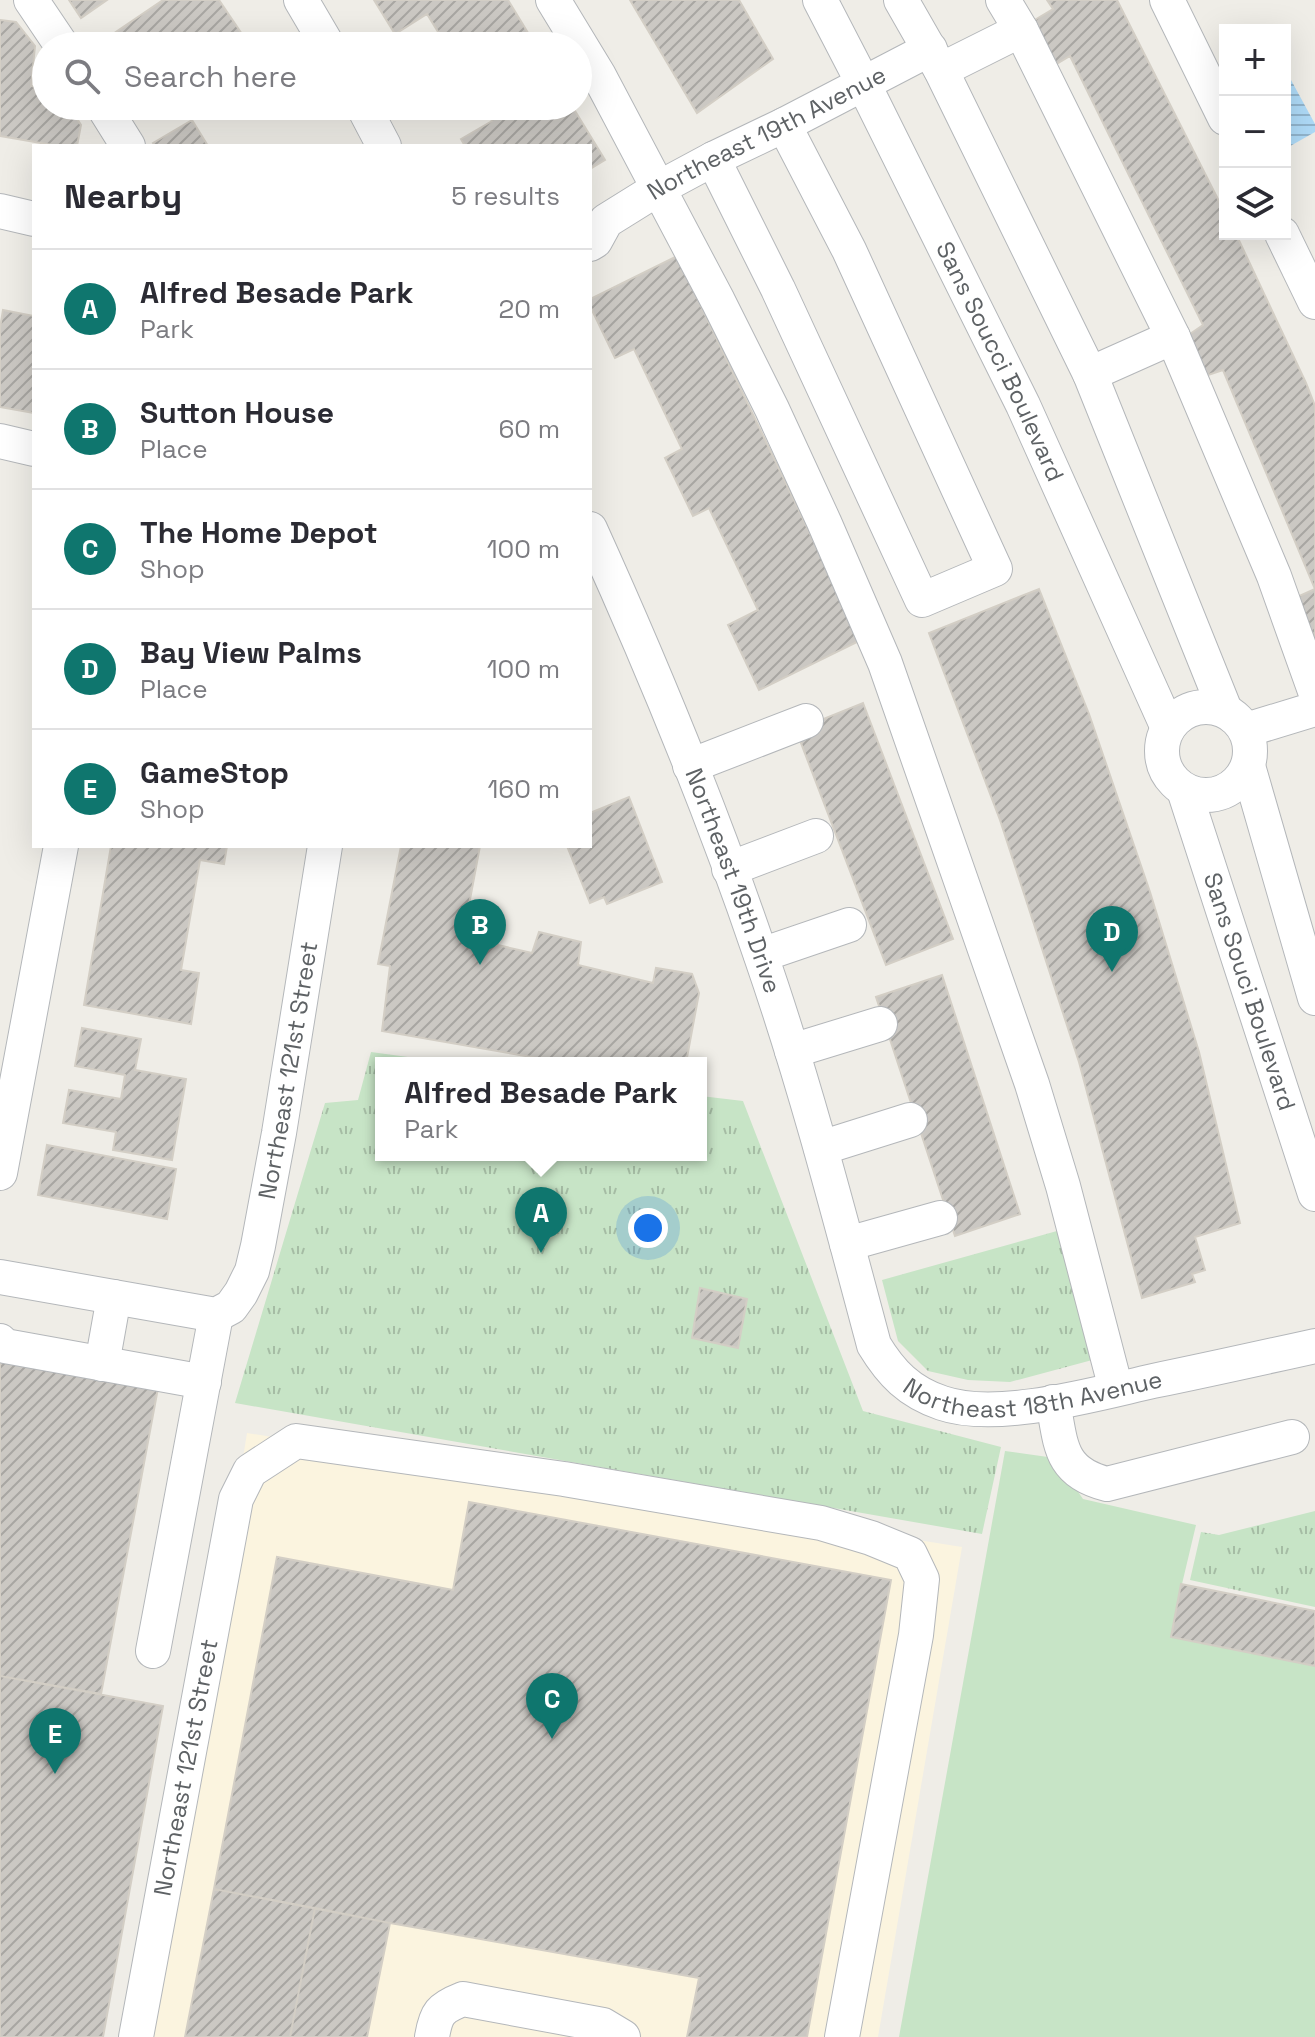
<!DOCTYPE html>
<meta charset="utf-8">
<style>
:root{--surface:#fff;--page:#f7f7f7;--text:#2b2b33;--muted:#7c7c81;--line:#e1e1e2;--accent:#0f766e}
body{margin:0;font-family:"Space Grotesk",sans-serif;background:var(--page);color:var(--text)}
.controls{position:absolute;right:24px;top:24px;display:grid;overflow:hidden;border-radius:0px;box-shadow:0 8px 32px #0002}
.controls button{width:72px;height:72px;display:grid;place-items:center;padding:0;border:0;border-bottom:2px solid var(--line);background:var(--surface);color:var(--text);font:40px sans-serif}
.you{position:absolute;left:648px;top:1228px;width:28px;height:28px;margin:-20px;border:6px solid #fff;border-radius:50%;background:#1a73e8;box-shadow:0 0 0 12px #1a73e833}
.badge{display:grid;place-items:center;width:52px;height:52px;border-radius:50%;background:var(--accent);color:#fff;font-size:26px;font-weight:700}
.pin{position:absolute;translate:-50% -66px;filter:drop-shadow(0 2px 4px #0008)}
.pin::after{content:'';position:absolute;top:42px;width:28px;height:24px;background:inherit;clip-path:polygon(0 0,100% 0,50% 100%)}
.popup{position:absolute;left:375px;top:1057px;width:332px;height:104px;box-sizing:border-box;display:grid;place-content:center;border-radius:0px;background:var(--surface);filter:drop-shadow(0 2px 6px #0005);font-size:26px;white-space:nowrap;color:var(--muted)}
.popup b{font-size:30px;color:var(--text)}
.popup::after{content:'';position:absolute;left:50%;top:100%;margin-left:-16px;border:16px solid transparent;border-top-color:var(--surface)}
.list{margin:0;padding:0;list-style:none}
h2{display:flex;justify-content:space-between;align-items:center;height:104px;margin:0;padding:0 32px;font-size:34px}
h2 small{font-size:26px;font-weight:400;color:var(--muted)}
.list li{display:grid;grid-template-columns:52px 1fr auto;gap:24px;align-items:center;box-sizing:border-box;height:120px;padding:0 32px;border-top:2px solid var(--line)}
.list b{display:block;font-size:30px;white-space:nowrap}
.list p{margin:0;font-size:26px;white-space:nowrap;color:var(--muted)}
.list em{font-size:26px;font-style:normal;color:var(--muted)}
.icon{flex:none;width:44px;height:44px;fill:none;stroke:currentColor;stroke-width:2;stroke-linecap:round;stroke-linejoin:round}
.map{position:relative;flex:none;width:1315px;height:2037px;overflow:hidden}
.search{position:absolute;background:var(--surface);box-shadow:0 8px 32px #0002;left:32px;top:32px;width:560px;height:88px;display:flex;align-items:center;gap:20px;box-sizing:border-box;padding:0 28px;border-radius:44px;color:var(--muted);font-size:30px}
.panel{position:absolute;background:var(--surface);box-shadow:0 8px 32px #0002;left:32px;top:144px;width:560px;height:704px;border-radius:0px}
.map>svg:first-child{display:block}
.commercial{fill:#fbf4df}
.grass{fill:#c7e4c6}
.park{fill:url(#park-tufts)}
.water{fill:url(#water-rules)}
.building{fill:url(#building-hatch);stroke:#d3cec5;stroke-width:2}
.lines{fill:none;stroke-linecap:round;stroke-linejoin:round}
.minor-casing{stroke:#b4b7ba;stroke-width:36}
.minor{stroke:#fff;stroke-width:34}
.labels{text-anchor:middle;stroke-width:6;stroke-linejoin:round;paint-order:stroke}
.street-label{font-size:24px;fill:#5e6265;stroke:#fff}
</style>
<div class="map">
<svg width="1315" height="2037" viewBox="0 0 1315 2037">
<defs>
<pattern id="park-tufts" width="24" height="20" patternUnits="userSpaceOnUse" patternTransform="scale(2)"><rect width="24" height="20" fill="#c7e4c6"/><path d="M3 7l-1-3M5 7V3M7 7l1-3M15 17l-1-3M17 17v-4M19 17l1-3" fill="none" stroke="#a5bca4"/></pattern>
<pattern id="water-rules" width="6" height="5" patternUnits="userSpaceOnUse" patternTransform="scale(2)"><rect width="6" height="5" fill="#aedaf7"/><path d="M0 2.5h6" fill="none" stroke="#91b4cc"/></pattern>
<pattern id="building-hatch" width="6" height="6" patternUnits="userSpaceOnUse" patternTransform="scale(2)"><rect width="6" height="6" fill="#cbc8c3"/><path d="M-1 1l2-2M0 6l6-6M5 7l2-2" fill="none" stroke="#a8a6a2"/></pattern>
</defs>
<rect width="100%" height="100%" fill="#efede7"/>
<path class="commercial" d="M247,1433l715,114 -84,490h-728z"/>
<path class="grass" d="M1005,1451l50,7 28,41 113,26 -14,59 133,27v426h-416z"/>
<path class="park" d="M371,1052l81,11h-71v92h320v-59l42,5 120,310 138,36 -19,87 -747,-131 90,-300 33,-3z
M1064,1229l32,130 -86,23 -42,-2 -40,-9 -30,-30 -16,-61z
M1315,1511v96l-125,-27 11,-48 18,3z"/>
<path class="water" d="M1285,69l30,55v8l-30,17z"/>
<path class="building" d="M69,0h38l-26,18z
M163,0h56l31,46h-142l-4,-6z
M374,0h134l28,46h-103l10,-6 -16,-26 -32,20z
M630,0h109l34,59 -76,54z
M1047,0h70l108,213v21h11l70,149 9,23v238l-18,-47 18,-8 -92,-219 -18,6 -18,-40 16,-11 -133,-269 -15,9 -27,-41 25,-15z
M0,20l16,2 19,24 -4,40 15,3v17h23l12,19 -4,21h-19l-58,-10z
M149,106h23l-16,10z
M483,106h89l33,54 -15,9v-23h-125l-4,-7 31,-18z
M192,120l16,26h-53l-2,-3z
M677,256l184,384 -102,50 -31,-65 30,-15 -49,-102 -16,8 -28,-58 17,-9 -48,-100 -19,9 -25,-52v-7z
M3,310l31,6v97l-34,-6v-79z
M1039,589l50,125 61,178 49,160 41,171 -45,14 10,33 -13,4 3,8 -53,16 -63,-236 -79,-242 -71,-187z
M863,703l90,236 -67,26 -90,-235z
M629,797l33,85 -55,22 -3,-7 -14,6 -23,-57h23v-33z
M111,846h116l-3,18 -24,-4 -19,110 18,3 -8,51 -107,-19z
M401,846h79l-17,91 69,16 7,-21 42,10 -3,23 75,18 3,-15 36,6 7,19 -13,70h-120l-184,-32 8,-65 -12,-2z
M942,975l78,239 -65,22 -79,-239z
M82,1028l59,11 -6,31 51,9 -14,81 -59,-10 3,-18 -53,-9 6,-33 52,9 4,-24 -50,-9z
M47,1145l129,24 -9,50 -129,-24z
M700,1288l47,11 -9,49 -46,-10z
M0,1359l158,29 -57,306 -101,-18z
M469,1502l422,78 -84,457h-120l12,-59 -309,-55 -176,-34 63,-332 176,33z
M1181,1584l134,27v55l-144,-29z
M0,1676l163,30 -60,331h-103z
M214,1889l101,19 -25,129h-105z
M315,1908l75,15 -23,114h-77z"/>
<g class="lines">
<defs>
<g id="minor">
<path d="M31,0l31,46"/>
<path d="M301,0l27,46"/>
<path d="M553,0l45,74 120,227 54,108 52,113 61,141 147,421 31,102 53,203"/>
<path id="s1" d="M820,0l43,83 160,322 145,323"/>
<path d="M901,0l40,70 149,304 135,336"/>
<path d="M1003,0l18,30 152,307 101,239 41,115"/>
<path d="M1167,0l58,118"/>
<path d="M941,70l80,-40"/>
<path d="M103,106l25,40"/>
<path d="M363,106l21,40"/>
<path d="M713,159l65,130 144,311 73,-31 -146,-319 -65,-125"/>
<path d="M0,211l34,8"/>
<path d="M1282,234l33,68"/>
<path id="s2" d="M590,244l5,-3 11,-20 53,-33 54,-29 71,-34 146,-76"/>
<path d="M1090,374l83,-37"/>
<path d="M0,441l34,8"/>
<path id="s3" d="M590,529c63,139 122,282 171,427 44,127 78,258 113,389 17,28 35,47 68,58 55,19 153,-9 211,-22 54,-11 108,-23 162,-35"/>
<circle cx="1206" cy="751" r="44"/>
<path d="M1246,730l69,-21"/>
<path d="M690,766l116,-45"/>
<path d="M1248,766l67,232"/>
<path id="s4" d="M1184,790l131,404"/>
<path d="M729,869l87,-33"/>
<path d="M761,955l88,-30"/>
<path d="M792,1051l88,-27"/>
<path d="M821,1148l89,-28"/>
<path d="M0,1173l61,-327"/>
<path d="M847,1244l93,-26"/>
<path id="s5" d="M0,1277l216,38 15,-8 10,-14 11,-22 6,-25 21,-113 46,-287"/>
<path d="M0,1341l5,5 199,36"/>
<path d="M102,1364l12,-67"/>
<path d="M1053,1402c8,42 6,70 54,82l185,-47"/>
<path d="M153,1651l63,-336"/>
<path id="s6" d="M136,2037l100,-538 14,-28 46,-30 268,38 257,44 50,15 39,16 12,25 -6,56 -74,402"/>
<path d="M432,2037c4,-24 8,-29 31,-38l140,26 20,12"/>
</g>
</defs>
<use href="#minor" class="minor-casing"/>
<use href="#minor" class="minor"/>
</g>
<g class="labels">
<g class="street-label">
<text dy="8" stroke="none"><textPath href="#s2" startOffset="212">Northeast 19th Avenue</textPath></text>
<text dy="8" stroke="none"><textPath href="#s1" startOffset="404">Sans Soucci Boulevard</textPath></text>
<text dy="8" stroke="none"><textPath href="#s3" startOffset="380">Northeast 19th Drive</textPath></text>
<text dy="8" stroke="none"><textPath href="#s4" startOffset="212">Sans Souci Boulevard</textPath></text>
<text dy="8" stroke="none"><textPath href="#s5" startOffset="482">Northeast 121st Street</textPath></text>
<text dy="8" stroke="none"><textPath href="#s3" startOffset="1048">Northeast 18th Avenue</textPath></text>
<text dy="8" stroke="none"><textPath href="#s6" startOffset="274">Northeast 121st Street</textPath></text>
</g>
</g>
</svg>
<div class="controls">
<button>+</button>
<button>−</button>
<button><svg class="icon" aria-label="layers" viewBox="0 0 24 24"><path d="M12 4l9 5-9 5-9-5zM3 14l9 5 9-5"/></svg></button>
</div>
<div class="you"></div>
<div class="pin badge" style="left:541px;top:1253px">A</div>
<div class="popup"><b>Alfred Besade Park</b>Park</div>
<div class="pin badge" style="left:480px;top:965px">B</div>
<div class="pin badge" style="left:552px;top:1739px">C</div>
<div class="pin badge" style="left:1112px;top:972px">D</div>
<div class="pin badge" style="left:55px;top:1774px">E</div>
<div class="search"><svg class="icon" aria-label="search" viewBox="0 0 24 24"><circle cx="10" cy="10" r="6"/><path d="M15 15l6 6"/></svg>Search here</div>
<section class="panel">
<h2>Nearby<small>5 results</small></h2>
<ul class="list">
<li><span class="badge">A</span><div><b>Alfred Besade Park</b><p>Park</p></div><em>20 m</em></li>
<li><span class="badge">B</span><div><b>Sutton House</b><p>Place</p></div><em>60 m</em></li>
<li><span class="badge">C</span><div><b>The Home Depot</b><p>Shop</p></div><em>100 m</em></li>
<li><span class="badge">D</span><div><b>Bay View Palms</b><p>Place</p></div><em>100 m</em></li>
<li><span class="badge">E</span><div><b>GameStop</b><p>Shop</p></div><em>160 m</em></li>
</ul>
</section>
</div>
